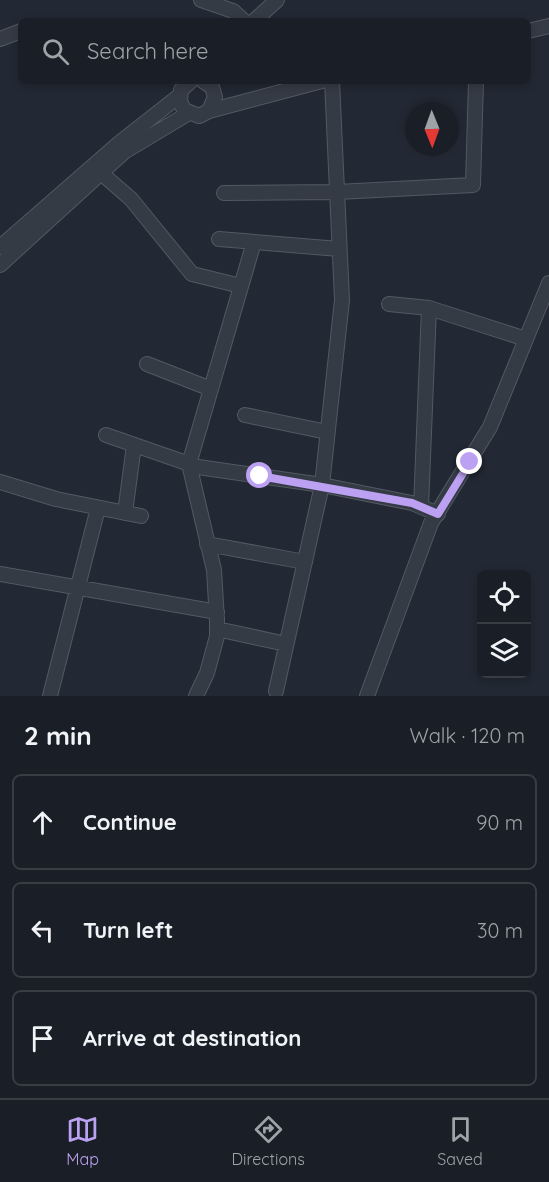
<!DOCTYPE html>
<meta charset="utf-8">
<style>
:root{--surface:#1a1f27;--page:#23272f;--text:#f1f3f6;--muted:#9fa2a7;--line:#383d44;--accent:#bca0f2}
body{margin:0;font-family:Quicksand,sans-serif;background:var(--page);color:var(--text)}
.controls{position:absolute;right:18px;bottom:18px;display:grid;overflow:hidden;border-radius:9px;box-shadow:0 3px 9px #0003}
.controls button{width:54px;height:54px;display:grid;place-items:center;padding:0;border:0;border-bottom:2px solid var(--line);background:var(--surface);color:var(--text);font:30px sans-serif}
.compass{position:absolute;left:405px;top:102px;width:54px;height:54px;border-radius:50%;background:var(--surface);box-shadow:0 3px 9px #0003;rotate:179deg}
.stop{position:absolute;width:18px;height:18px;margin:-14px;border:4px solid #bca0f2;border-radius:50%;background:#fff}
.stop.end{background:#bca0f2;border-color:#fff;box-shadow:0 2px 6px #0008}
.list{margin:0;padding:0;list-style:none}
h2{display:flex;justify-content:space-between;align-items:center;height:78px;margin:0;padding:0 24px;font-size:26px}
h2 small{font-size:20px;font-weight:400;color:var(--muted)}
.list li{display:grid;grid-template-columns:39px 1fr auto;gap:18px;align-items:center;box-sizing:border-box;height:96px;margin:0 12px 12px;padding:0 12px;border:2px solid var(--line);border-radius:9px}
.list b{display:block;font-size:22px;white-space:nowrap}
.list em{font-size:20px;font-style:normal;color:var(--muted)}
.icon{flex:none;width:33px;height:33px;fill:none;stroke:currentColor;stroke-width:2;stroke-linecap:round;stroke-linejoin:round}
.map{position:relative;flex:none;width:549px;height:696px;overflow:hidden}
.search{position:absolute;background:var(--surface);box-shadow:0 3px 9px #0003;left:18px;right:18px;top:18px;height:66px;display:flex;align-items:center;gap:15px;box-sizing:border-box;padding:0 21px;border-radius:9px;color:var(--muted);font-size:22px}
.sheet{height:402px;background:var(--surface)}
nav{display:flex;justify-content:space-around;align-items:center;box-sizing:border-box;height:84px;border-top:2px solid var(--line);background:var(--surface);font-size:16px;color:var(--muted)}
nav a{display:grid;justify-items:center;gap:3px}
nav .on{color:var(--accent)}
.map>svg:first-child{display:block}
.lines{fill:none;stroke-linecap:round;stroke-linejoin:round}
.minor-casing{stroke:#535962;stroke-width:16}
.minor{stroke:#353b45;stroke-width:14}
.route{stroke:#bca0f2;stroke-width:8}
</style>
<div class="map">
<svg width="549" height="696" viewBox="0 0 549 696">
<rect width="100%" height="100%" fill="#222934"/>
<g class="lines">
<defs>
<path id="minor" d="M201,0l32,11 11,10
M254,21l23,-21
M528,31l21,-5
M0,39l21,-8
M191,81l-10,9 -1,11 4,9 15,6 10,-5 6,-14 -3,-10 -9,-6
M209,111l113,-30
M101,173l30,26 61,75 49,12
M224,193l113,-1 136,-7 3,-104
M219,239l120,10
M0,247l118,-103 61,-48
M0,265l124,-113 65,-39
M389,304l40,4 97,31
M147,364l64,25
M245,415l82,17
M106,435l92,32 124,18 90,18 26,11
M0,482l56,17 85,17
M421,507l8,-199
M125,513l9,-68
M207,544l98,18
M0,574l217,38
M217,629l69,15
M276,691l46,-206 20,-185 -10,-219
M50,696l48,-188
M196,696l11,-23 10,-37v-16l-3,-50 -25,-106 65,-222
M367,696l64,-173 59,-96 59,-144"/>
</defs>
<use href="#minor" class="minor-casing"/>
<use href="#minor" class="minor"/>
</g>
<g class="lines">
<path class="route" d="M260,476l152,27 26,11 32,-52"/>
</g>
</svg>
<div class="controls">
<button><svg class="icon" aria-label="locate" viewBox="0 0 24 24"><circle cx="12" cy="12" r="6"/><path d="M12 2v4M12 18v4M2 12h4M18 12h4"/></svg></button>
<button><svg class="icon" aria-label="layers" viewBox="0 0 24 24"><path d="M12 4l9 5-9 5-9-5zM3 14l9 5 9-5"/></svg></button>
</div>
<svg class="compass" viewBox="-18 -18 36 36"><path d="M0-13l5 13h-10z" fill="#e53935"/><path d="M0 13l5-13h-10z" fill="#9fa2a7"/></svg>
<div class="stop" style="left:260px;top:476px"></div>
<div class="stop end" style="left:470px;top:462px"></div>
<div class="search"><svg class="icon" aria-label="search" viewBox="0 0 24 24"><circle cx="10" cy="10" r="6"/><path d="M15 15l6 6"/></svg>Search here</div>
</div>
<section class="sheet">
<h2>2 min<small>Walk · 120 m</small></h2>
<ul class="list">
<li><svg class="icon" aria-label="ahead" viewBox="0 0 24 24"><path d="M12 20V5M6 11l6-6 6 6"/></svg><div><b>Continue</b></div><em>90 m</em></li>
<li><svg class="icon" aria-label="left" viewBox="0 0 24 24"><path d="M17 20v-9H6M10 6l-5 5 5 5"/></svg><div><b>Turn left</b></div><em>30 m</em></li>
<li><svg class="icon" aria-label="arrive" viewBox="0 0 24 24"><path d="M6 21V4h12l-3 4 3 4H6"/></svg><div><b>Arrive at destination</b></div></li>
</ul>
</section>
<nav>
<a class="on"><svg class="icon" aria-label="map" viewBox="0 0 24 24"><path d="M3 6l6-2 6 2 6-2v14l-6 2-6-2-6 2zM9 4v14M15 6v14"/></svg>Map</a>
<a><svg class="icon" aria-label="directions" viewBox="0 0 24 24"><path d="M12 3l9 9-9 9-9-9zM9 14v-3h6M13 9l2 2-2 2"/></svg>Directions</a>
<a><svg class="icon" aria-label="saved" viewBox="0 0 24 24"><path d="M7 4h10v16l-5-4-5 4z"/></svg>Saved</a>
</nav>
